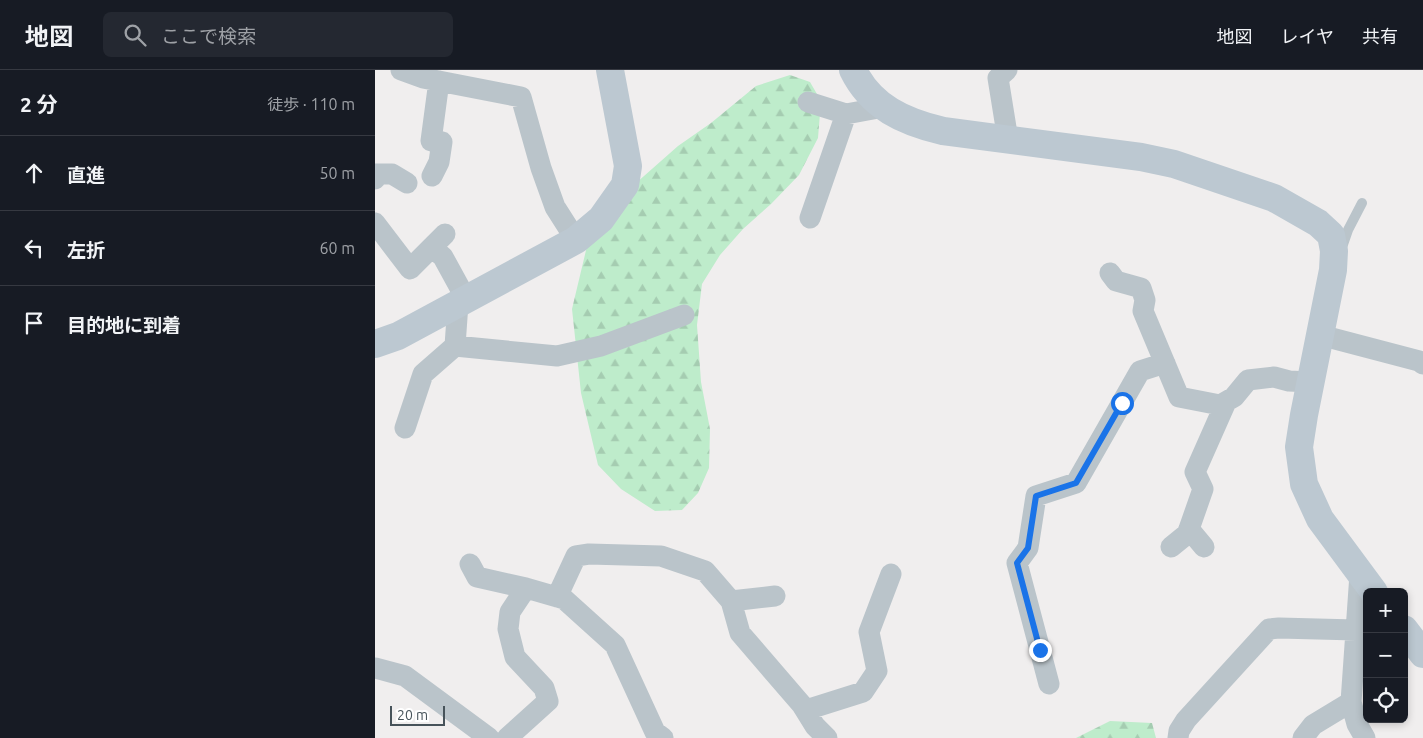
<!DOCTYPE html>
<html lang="ja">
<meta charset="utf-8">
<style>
:root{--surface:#171b24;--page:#242831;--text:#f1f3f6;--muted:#9ea1a6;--line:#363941}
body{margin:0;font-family:Ubuntu,"Noto Sans JP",sans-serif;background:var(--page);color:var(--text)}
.controls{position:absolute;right:15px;bottom:15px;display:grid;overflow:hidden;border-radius:8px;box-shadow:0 2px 8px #0003}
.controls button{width:45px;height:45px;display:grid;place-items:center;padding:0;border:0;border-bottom:1px solid var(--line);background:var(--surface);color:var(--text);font:25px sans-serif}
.scale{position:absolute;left:15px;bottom:12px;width:55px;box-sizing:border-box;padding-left:5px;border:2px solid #47535a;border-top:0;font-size:14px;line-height:18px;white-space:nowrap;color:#47535a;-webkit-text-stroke:4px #fff;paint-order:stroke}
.stop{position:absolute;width:15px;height:15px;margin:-11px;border:4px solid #1a73e8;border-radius:50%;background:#fff}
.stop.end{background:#1a73e8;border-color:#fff;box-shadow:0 1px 5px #0008}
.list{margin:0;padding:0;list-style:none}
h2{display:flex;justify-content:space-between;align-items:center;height:65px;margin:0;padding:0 20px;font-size:21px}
h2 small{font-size:16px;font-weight:400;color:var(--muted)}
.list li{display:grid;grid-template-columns:32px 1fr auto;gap:15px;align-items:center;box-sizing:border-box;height:75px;padding:0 20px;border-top:1px solid var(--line)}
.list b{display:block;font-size:19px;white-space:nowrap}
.list em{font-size:16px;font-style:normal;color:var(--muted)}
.icon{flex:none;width:28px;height:28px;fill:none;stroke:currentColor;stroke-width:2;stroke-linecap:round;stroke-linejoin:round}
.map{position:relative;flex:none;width:1048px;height:668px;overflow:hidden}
header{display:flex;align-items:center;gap:30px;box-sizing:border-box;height:70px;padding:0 25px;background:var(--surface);border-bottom:1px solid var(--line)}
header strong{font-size:24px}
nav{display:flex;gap:28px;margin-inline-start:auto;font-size:18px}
.search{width:350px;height:45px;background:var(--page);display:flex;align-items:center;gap:12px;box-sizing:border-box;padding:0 18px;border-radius:8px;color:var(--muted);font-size:19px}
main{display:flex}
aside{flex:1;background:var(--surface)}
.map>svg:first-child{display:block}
.forest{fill:url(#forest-firs)}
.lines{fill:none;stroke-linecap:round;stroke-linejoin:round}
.lane{stroke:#bac4ca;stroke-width:10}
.street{stroke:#bac4ca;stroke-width:21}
.secondary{stroke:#bcc8d1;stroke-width:28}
.route{stroke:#1a73e8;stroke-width:6}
</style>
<header>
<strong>地図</strong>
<div class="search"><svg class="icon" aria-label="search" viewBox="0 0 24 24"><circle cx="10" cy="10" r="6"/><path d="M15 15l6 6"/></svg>ここで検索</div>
<nav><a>地図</a><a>レイヤ</a><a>共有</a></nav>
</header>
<main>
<aside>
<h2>2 分<small>徒歩 · 110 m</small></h2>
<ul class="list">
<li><svg class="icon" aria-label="ahead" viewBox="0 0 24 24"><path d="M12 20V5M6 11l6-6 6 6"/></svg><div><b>直進</b></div><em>50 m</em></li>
<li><svg class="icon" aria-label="left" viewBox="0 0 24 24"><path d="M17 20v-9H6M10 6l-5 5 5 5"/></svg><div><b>左折</b></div><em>60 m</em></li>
<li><svg class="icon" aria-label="arrive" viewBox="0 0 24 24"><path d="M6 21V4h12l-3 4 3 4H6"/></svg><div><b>目的地に到着</b></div></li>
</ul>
</aside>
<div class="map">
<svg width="1048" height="668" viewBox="0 0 1048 668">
<defs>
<pattern id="forest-firs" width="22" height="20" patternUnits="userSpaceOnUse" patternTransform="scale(1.25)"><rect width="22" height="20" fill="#beeccb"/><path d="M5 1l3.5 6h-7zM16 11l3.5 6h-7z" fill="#a5ccb1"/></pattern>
</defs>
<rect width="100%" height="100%" fill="#f0eeee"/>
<path class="forest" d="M415,5l20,7 11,19 -3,37 -19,37 -28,29 -28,25 -23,26 -18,29 -5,41 4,57 9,47 -1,39 -11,25 -16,17 -27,1 -34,-22 -23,-24 -17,-72 -9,-84 21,-88 85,-75 33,-23 45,-37z
M735,651l42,2 4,15h-80z"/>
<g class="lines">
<path class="lane" d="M966,180l7,-20 14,-27"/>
<path class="street" d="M26,0l22,8 98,19 20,71 14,39 21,33
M632,0l-9,8 10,62
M433,32l38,12 38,-7
M57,106l7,-14 3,-20 -11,-1 8,-60
M0,109l1,-5h16l15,9
M435,148l36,-104
M0,153l35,46 22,-22
M70,164l-13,13 11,10 23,42
M735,203l6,8 25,7 4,12 -2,11 36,86 41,8 14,-8 14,-17 26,-3 15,4 21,1
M945,265l99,26 4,3
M80,276l102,10 44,-10 83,-31
M30,358l18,-54 32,-28 3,-43
M814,459l15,18
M796,477l16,-13 2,-5 14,-40 -8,-17 31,-70
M95,494l7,13 49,11 -16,24 -2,17 7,28 29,31 4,13 -41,37
M985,504l-9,128 6,22 8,14
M151,518l38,11 51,46 40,87 8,6
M182,527l19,-41 13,-2 72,2 44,15 26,30 44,-5
M356,531l9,32 62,72 13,21 12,12
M0,598l30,8 84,62
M674,614l-32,-121 11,-15 8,-52 40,-13 64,-112 25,-8
M431,640l57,-18 14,-21 -8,-39 22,-58
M803,668l1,-7 7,-11 83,-91 10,-1 77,2
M928,668l10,-13 38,-23"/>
<path class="secondary" d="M478,0c18,37 51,52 90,61l198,26 33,7 100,34 44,25 13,12 3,16 -1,19 -29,145 -5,32 5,37 16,35 54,73
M0,274l23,-8 178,-96 25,-21 24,-34 3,-19 -18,-96
M1029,559l19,25"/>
</g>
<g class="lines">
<path class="route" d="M665,580l-23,-87 11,-15 8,-52 40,-13 46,-80"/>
</g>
</svg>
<div class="controls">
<button>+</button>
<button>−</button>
<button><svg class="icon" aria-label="locate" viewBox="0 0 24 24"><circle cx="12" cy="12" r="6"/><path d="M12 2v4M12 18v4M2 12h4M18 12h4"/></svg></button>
</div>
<div class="scale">20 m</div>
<div class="stop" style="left:747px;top:333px"></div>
<div class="stop end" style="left:665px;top:580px"></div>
</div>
</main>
